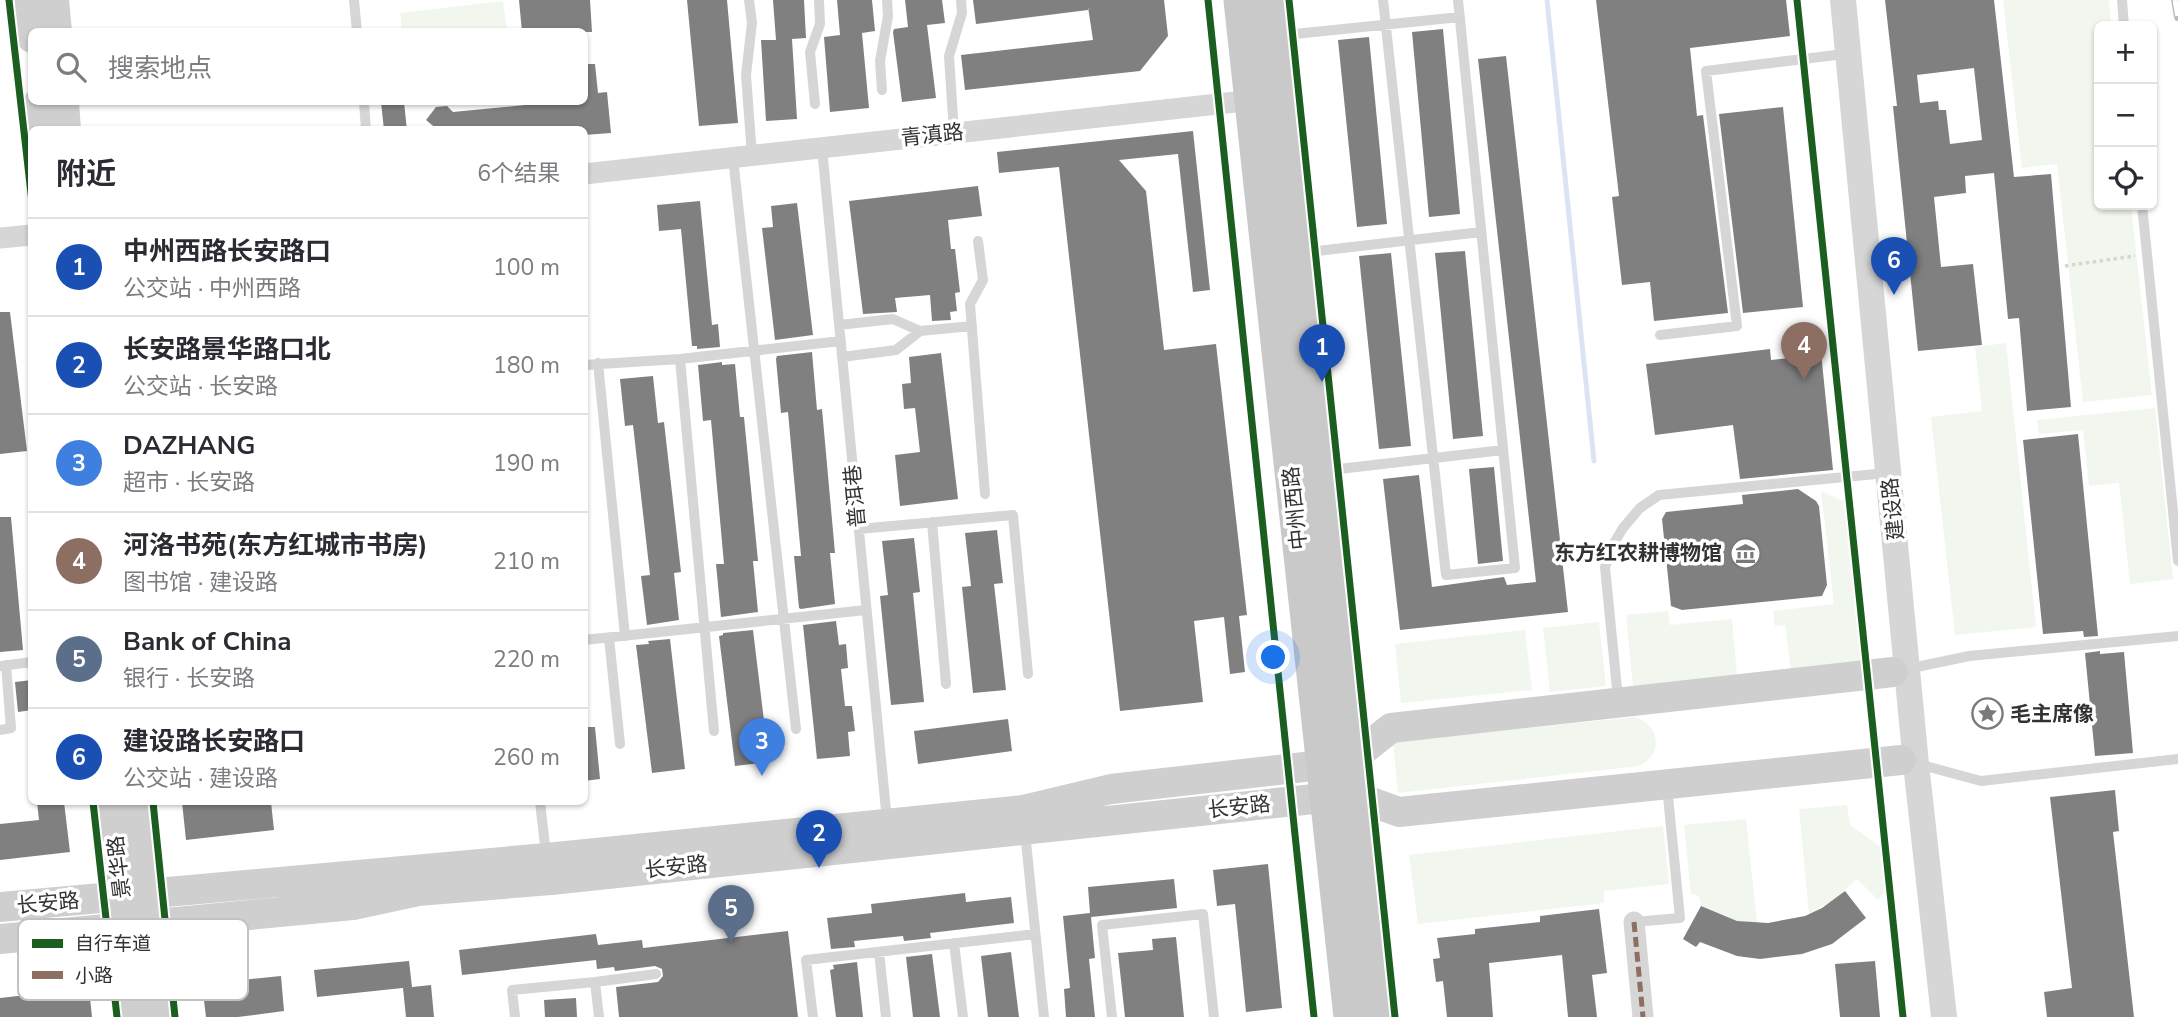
<!DOCTYPE html>
<html lang="zh">
<meta charset="utf-8">
<style>
:root{--surface:#fff;--page:#f7f7f7;--text:#2b2b33;--muted:#7c7c81;--line:#e1e1e2;--accent:#111827}
body{margin:0;font-family:"Nunito Sans","Noto Sans SC",sans-serif;background:var(--page);color:var(--text)}
.controls{position:absolute;right:21px;top:21px;display:grid;overflow:hidden;border-radius:10px;box-shadow:0 2px 5px #0004}
.controls button{width:63px;height:63px;display:grid;place-items:center;padding:0;border:0;border-bottom:2px solid var(--line);background:var(--surface);color:var(--text);font:35px sans-serif}
.you{position:absolute;left:1274px;top:658px;width:24px;height:24px;margin:-18px;border:5px solid #fff;border-radius:50%;background:#1a73e8;box-shadow:0 0 0 10px #1a73e833}
.badge{display:grid;place-items:center;width:46px;height:46px;border-radius:50%;background:var(--accent);color:#fff;font-size:23px;font-weight:700}
.pin{position:absolute;translate:-50% -58px;filter:drop-shadow(0 2px 4px #0008)}
.pin::after{content:'';position:absolute;top:37px;width:24px;height:21px;background:inherit;clip-path:polygon(0 0,100% 0,50% 100%)}
.list{margin:0;padding:0;list-style:none}
h2{display:flex;justify-content:space-between;align-items:center;height:91px;margin:0;padding:0 28px;font-size:30px}
h2 small{font-size:23px;font-weight:400;color:var(--muted)}
.list li{display:grid;grid-template-columns:46px 1fr auto;gap:21px;align-items:center;box-sizing:border-box;height:98px;padding:0 28px;border-top:2px solid var(--line)}
.list b{display:block;font-size:26px;white-space:nowrap}
.list p{margin:0;font-size:23px;white-space:nowrap;color:var(--muted)}
.list em{font-size:23px;font-style:normal;color:var(--muted)}
.icon{flex:none;width:38px;height:38px;fill:none;stroke:currentColor;stroke-width:2;stroke-linecap:round;stroke-linejoin:round}
.map{position:relative;flex:none;width:2178px;height:1017px;overflow:hidden}
.search{position:absolute;background:var(--surface);box-shadow:0 2px 5px #0004;left:28px;top:28px;width:560px;height:77px;display:flex;align-items:center;gap:18px;box-sizing:border-box;padding:0 24px;border-radius:10px;color:var(--muted);font-size:26px}
.panel{position:absolute;background:var(--surface);box-shadow:0 2px 5px #0004;left:28px;top:126px;width:560px;height:679px;border-radius:10px}
.map>svg:first-child{display:block}
.green{fill:#f1f6ee}
.lines{fill:none;stroke-linecap:round;stroke-linejoin:round}
.stream{stroke:#dbe4f4;stroke-width:5}
.building{fill:#808080;fill-rule:evenodd}
.path{stroke:#d6d6d6;stroke-width:3.5;stroke-dasharray:3.5 3.5;stroke-linecap:butt}
.service{stroke:#d6d6d6;stroke-width:10}
.minor{stroke:#d6d6d6;stroke-width:21}
.tertiary{stroke:#d6d6d6;stroke-width:26}
.secondary{stroke:#cfcfcf;stroke-width:30}
.primary{stroke:#c9c9c9;stroke-width:33}
.rail-casing{stroke:#bebebe;stroke-width:8}
.rail{stroke:#fff;stroke-width:5;stroke-dasharray:16;stroke-linecap:butt}
.quiet{stroke:#8d6e63;stroke-width:5;stroke-dasharray:10 5;stroke-linecap:butt}
.cycleway-casing{stroke:#fff;stroke-width:11}
.cycleway{stroke:#1b5e20;stroke-width:7}
.labels{text-anchor:middle;stroke-width:7;stroke-linejoin:round;paint-order:stroke}
.street-label{font-size:21px;fill:#323232;stroke:#fff}
.poi-label{font-size:21px;font-weight:bold;fill:#323232;stroke:#fff;text-anchor:end}
.key{fill:#fff;stroke:#c2c2c2;stroke-width:2}
.key-label{font-size:19px;fill:#323232}
</style>
<div class="map">
<svg width="2178" height="1017" viewBox="0 0 2178 1017">
<rect width="100%" height="100%" fill="#fff"/>
<path class="green" d="M2003,0h106l2,26h-12v179h32l21,190 -69,7 -26,-238 -35,4z
M503,1l4,30h-105l-2,-18z
M2006,343l30,284 -81,8 -24,-218 51,-6 -7,-64z
M2155,408l18,171 -43,5 -11,-101 -30,3 -6,-56 -44,4 -2,-14z
M1821,491l24,11 19,161 -73,8 -6,-46 -10,1 -2,-15 61,-7z
M1668,611l2,14 62,-6 5,57 -104,10 -7,-71z
M1599,622l7,64 -56,6 -7,-64z
M1525,630l7,60 -131,13 -6,-59z
M1635,717c25,8 29,37 4,49l-241,27 -5,-51z
M1847,805l3,20 34,24 5,38 -11,13 -21,-21 -22,20 -26,15 -10,-105z
M1746,819l11,104 -20,-2 -36,-15 -1,-7 -4,-4 -5,-1 -7,-69z
M1663,826l6,58 -65,7v12l-186,21 -9,-69z"/>
<g class="lines">
<path class="stream" d="M1547,0l47,461"/>
</g>
<path class="building" d="M519,0h71l2,32h-70z
M687,0h40l11,123 -39,3z
M773,0h31l2,38 -14,1 5,80 -31,2 -5,-81h15z
M837,0h35l3,31 -13,2 7,75 -39,4 -6,-75 16,-2z
M905,0h37l3,23 -18,2 9,73 -34,4 -9,-70 1,-3 14,-2z
M973,0h191l4,36 -28,35 -175,19 -4,-35 132,-15 -5,-33v3l-112,14z
M1596,0h190l4,36 -100,12 7,68 6,-1 25,198 -74,8 -4,-39 -28,3 -10,-88 7,-1z
M1885,0h109l20,177 37,-3 20,233 -44,4 -8,-93 -11,1 -14,-146 -29,3 1,17 -32,4 7,70 32,-3 9,81 -64,6 -25,-245h4zM1974,68l8,72 -32,4 -4,-34h-7l-1,-9 -18,2 -3,-28z
M1443,29l17,185 -31,3 -17,-185z
M1369,37l18,187 -30,3 -19,-187z
M1506,56l62,556 -168,18 -17,-151 36,-4 13,112 72,-10 3,8 29,-3 -58,-523z
M584,64h11l3,29 9,-1 4,41 -27,2v-5h-146l-12,-10 10,-13 11,-1 6,6 103,-10h28z
M381,102h23l3,28h-23z
M1783,107l20,200 -60,6 -24,-199z
M1193,131l17,159 -17,2 -15,-138 -59,6 27,31 18,159 52,-6 31,271 -8,1 6,56 -15,2 -6,-57 -30,4 9,81 -83,9 -61,-544 -60,6 -2,-21z
M978,186l4,30 -34,4 3,29h4l5,43 -5,1 2,18 -7,1 1,8 -19,1 -2,-26 -35,3 2,14 -34,2 -14,-113z
M700,201l12,124 6,-1 2,23 -23,2v-3h-5l-11,-117 -22,2 -2,-26z
M797,203l16,132 -38,5 -13,-112 11,-1 -2,-21z
M1465,251l18,185 -30,3 -18,-186z
M1391,253l20,193 -32,3 -20,-193z
M0,312h10l17,139 -27,3z
M1819,333l14,137 -93,9 -7,-54 -78,10 -9,-71 124,-15 1,11 28,-3 -2,-22z
M812,352l5,58 5,-1 13,144h-5l5,51 -34,5 -2,-1 -5,-52h7l-13,-144 -7,1 -5,-54 1,-3z
M941,353l17,146 -58,7 -5,-51 25,-3 -5,-44 -11,1 -2,-25 9,-1 -2,-26z
M722,362v3l13,-1 5,53h4l14,144h-5l5,51 -37,5 -5,-53h8l-13,-144 -8,1 -5,-56z
M653,376l5,47 6,-1 17,150 -7,1 5,47 -32,5 -6,-49 9,-1 -17,-150 -8,1 -5,-47z
M2078,434l20,202 -14,1 -1,-6 -40,3 -20,-194z
M1494,467l9,94 -25,3 -9,-95z
M1798,489l18,12 3,5 8,79 -5,11 -140,14 -11,-4 -9,-87 4,-7 77,-8 -1,-9z
M0,517h11l12,133 -23,2z
M997,530l6,53 -9,1 12,106 -33,3 -11,-106 9,-1 -6,-53z
M914,538l6,54 -7,1 11,109 -33,3 -11,-109 8,-1 -6,-54z
M836,621l3,24 7,-1 2,24 -7,1 4,37h7l3,25 -7,1 2,24 -33,3 -14,-134z
M753,630l16,132 -34,4 -16,-130 4,-1v-2z
M670,639l15,130 -33,4 -16,-128 13,-1 -1,-3z
M2100,651v3l24,-2 9,101 -38,3 -10,-103z
M32,680v30l-14,2 -3,-30z
M1008,719l4,32 -94,13 -4,-33z
M584,727h11l5,52 -16,2z
M2115,790l4,41 -6,1 21,185h-87l-3,-25 28,-4 -22,-191z
M37,802h27l6,50 -70,8v-36l39,-4z
M182,802h89l3,28 -88,10z
M1268,864l14,144 -36,4 -11,-108 -18,2 -4,-36z
M1174,879l3,29 -86,9 4,41 -6,1 6,58h-29l-2,-28 6,-1 -7,-72 27,-3 -2,-26z
M1845,891l21,27 -34,26 -30,10 -42,5 -23,-3 -37,-14 -4,5 -13,-8 18,-33 36,15 31,2 37,-7 17,-8z
M965,893l1,9 45,-5 3,26 -84,10 1,5 -27,3 -1,-5 -49,5 1,6 -24,2 -4,-31 45,-5 -1,-9z
M1599,909l8,64 -15,2 5,42h-29l-6,-62 -73,8 4,54h-46l-4,-36 -7,1 -3,-23 7,-1 -3,-20 38,-4v-5l65,-7v-6z
M788,931l10,86h-179l-3,-30 42,-5 5,-6 -1,-7 -7,-3 -40,5 -1,-4 -17,2 -1,-9 -134,15 -3,-25 137,-16 2,11 44,-5 1,8z
M1176,937l8,80h-59l-7,-64 35,-3 -1,-11z
M1011,952l8,65h-31l-7,-61z
M932,954l8,63h-27l-7,-60z
M409,961l3,26 -95,10 -3,-27z
M1875,961l5,56h-40l-5,-53z
M857,962l6,55h-27l-6,-47 4,-1 -1,-4z
M281,976l3,35 -46,6h-32l-4,-33z
M431,985l3,32h-28l-3,-29z
M89,988l3,29h-92v-19z
M576,998l1,19h-32l-1,-17z"/>
<g class="lines">
<path class="path" d="M2065,266l70,-10"/>
<path class="service" d="M354,0l3,32
M749,0l3,23 -6,52 6,81
M1383,0l63,575 69,-7 -57,-568
M2122,0l2,26
M1275,36l185,-19
M882,90l-2,-29 8,-45 -1,-16
M364,102l2,28
M815,104l-5,-52 10,-28 -1,-24
M954,133l-5,-77 13,-43 -1,-13
M822,148l65,673
M733,158l63,571
M2142,205l36,356
M978,241l5,39 -13,24 15,190
M1300,253l181,-21
M839,325l54,-6 27,12 -24,19 -54,7
M920,331l52,-5
M1660,335l77,-9 -31,-255 130,-16
M680,359l34,372
M598,363l27,273
M584,365l96,-6 161,-18
M1322,471l181,-21
M932,522l14,162
M859,529l154,-14 15,159
M609,638l11,106
M584,640l282,-30
M0,666l32,-4
M1907,669l62,-13 209,-20
M1618,699l-13,-132 9,-24 9,-15 17,-20 19,-13 217,-21
M0,730l11,-2 -5,-63
M1918,764l63,17 197,-22
M540,802l6,52
M1025,832l19,185
M1634,922l46,-4 -13,-132
M954,943l9,74
M879,952l7,65
M595,982l61,-8
M515,1017l-3,-27 83,-8 4,35
M813,1017l-7,-57 229,-26
M1112,1017l-10,-92 101,-11 11,103"/>
<path class="minor" d="M584,174l679,-75
M0,238l32,-3
M1634,922l9,95"/>
<path class="tertiary" d="M1843,0l73,764 28,253"/>
<path class="secondary" d="M27,0l5,38
M54,0l3,32
M39,102l3,28
M64,102l2,28
M111,802l25,215
M136,802l22,215
M0,907l546,-49 477,-48 88,-21 237,-27 43,-34 502,-56
M0,939l353,-34 65,-14 133,-11 801,-85 47,17 502,-52"/>
<path class="primary" d="M1240,0l110,1017
M1269,0l106,1017"/>
<defs>
<path id="rail" d="M2175,0l3,17"/>
</defs>
<use href="#rail" class="rail-casing"/>
<use href="#rail" class="rail"/>
<path class="quiet" d="M1634,922l9,95"/>
<defs>
<path id="cycleway" d="M9,0l23,202
M1208,0l106,1017
M1289,0l106,1017
M1797,0l106,1017
M93,802l24,215
M153,802l22,215"/>
</defs>
<use href="#cycleway" class="cycleway-casing"/>
<use href="#cycleway" class="cycleway"/>
</g>
<defs>
<symbol id="museum-ring" viewBox="-11 -11 22 22"><circle r="9.5" fill="#fff" stroke="#7a7a7a" stroke-width="1.5"/><path d="M0-6L6-3V-2H-6V-3ZM-5-1h2V3h-2ZM-1-1h2V3h-2ZM3-1h2V3H3ZM-6 4H6V6H-6Z" fill="#7a7a7a"/></symbol>
<symbol id="sight-ring" viewBox="-11 -11 22 22"><circle r="9.5" fill="#fff" stroke="#7a7a7a" stroke-width="1.5"/><path d="M0-6L1.8-2.2L6-1.7L2.9 1.2L3.7 5.4L0 3.3L-3.7 5.4L-2.9 1.2L-6-1.7L-1.8-2.2Z" fill="#7a7a7a"/></symbol>
</defs>
<g fill-rule="evenodd">
<use href="#museum-ring" x="1728" y="536" width="35" height="35"/>
<use href="#sight-ring" x="1970" y="696" width="35" height="35"/>
</g>
<g class="labels">
<g class="street-label">
<text transform="translate(932 135) rotate(-6)" y="7">青滇路</text>
<text transform="translate(855 496) rotate(-95)" y="7">普洱巷</text>
<text transform="translate(1295 508) rotate(-96)" y="7">中州西路</text>
<text transform="translate(1893 509) rotate(-96)" y="7">建设路</text>
<text transform="translate(1239 807) rotate(-6)" y="7">长安路</text>
<text transform="translate(119 867) rotate(-97)" y="7">景华路</text>
<text transform="translate(676 867) rotate(-6)" y="7">长安路</text>
<text transform="translate(48 903) rotate(-5)" y="7">长安路</text>
</g>
<g class="poi-label">
<text x="1722" y="560">东方红农耕博物馆</text>
<text x="2010" y="721" text-anchor="start">毛主席像</text>
</g>
</g>
<rect x="18" y="919" width="230" height="81" rx="10" class="key"/>
<rect x="32" y="939" width="31" height="9" fill="#1b5e20"/>
<rect x="32" y="971" width="31" height="8" fill="#8d6e63"/>
<g class="key-label">
<text x="75" y="950">自行车道</text>
<text x="75" y="982">小路</text>
</g>
</svg>
<div class="controls">
<button>+</button>
<button>−</button>
<button><svg class="icon" aria-label="locate" viewBox="0 0 24 24"><circle cx="12" cy="12" r="6"/><path d="M12 2v4M12 18v4M2 12h4M18 12h4"/></svg></button>
</div>
<div class="you"></div>
<div class="pin badge" style="left:1322px;top:382px;background:#1a4fb4">1</div>
<div class="pin badge" style="left:819px;top:868px;background:#1a4fb4">2</div>
<div class="pin badge" style="left:762px;top:776px;background:#3f7fe0">3</div>
<div class="pin badge" style="left:1804px;top:380px;background:#8d6e63">4</div>
<div class="pin badge" style="left:731px;top:943px;background:#5c6f8a">5</div>
<div class="pin badge" style="left:1894px;top:295px;background:#1a4fb4">6</div>
<div class="search"><svg class="icon" aria-label="search" viewBox="0 0 24 24"><circle cx="10" cy="10" r="6"/><path d="M15 15l6 6"/></svg>搜索地点</div>
<section class="panel">
<h2>附近<small>6个结果</small></h2>
<ul class="list">
<li><span class="badge" style="background:#1a4fb4">1</span><div><b>中州西路长安路口</b><p>公交站 · 中州西路</p></div><em>100 m</em></li>
<li><span class="badge" style="background:#1a4fb4">2</span><div><b>长安路景华路口北</b><p>公交站 · 长安路</p></div><em>180 m</em></li>
<li><span class="badge" style="background:#3f7fe0">3</span><div><b>DAZHANG</b><p>超市 · 长安路</p></div><em>190 m</em></li>
<li><span class="badge" style="background:#8d6e63">4</span><div><b>河洛书苑(东方红城市书房)</b><p>图书馆 · 建设路</p></div><em>210 m</em></li>
<li><span class="badge" style="background:#5c6f8a">5</span><div><b>Bank of China</b><p>银行 · 长安路</p></div><em>220 m</em></li>
<li><span class="badge" style="background:#1a4fb4">6</span><div><b>建设路长安路口</b><p>公交站 · 建设路</p></div><em>260 m</em></li>
</ul>
</section>
</div>
